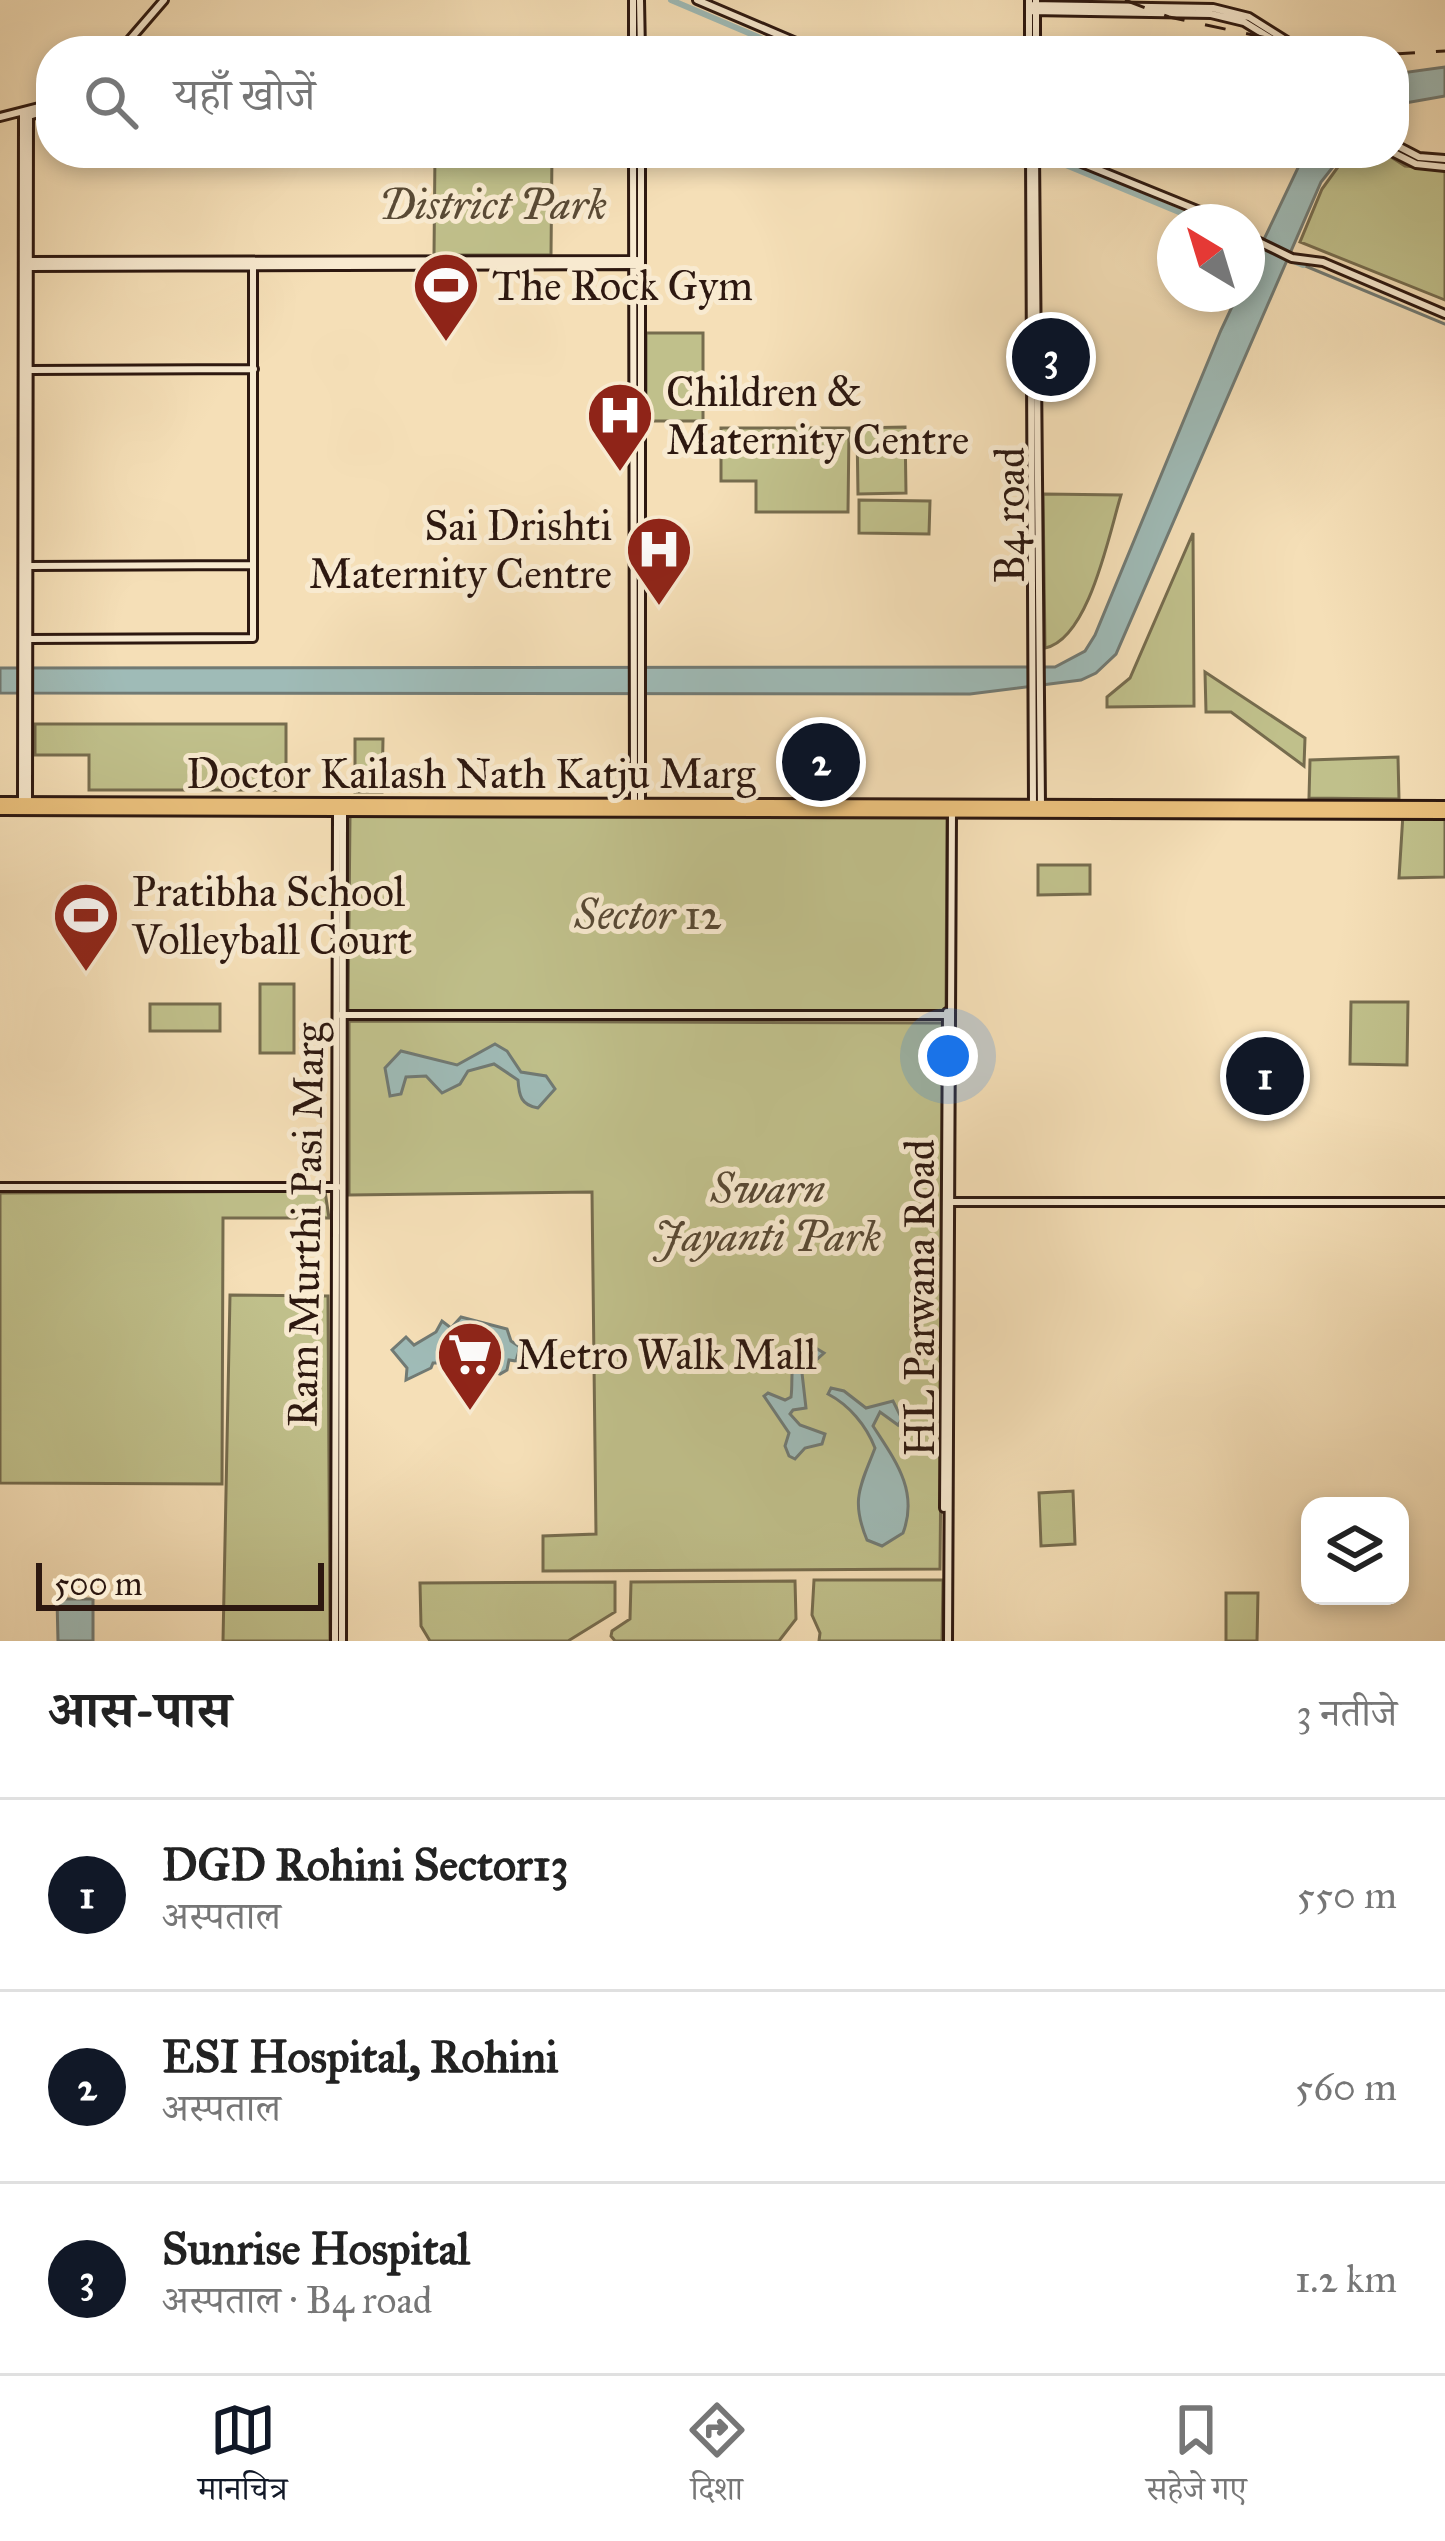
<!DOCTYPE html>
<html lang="hi">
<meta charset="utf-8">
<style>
:root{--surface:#fff;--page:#f2f2f2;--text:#222;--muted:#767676;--line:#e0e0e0;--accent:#111827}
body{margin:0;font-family:"IM FELL Great Primer","Noto Serif Devanagari",serif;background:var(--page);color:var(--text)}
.controls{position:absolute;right:36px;bottom:36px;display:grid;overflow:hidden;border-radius:24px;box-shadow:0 6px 18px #0003}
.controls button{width:108px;height:108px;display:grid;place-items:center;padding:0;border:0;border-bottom:3px solid var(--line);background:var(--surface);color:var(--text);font:60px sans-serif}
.compass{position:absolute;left:1157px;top:204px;width:108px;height:108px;border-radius:50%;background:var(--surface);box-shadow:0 6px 18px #0003;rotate:322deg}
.scale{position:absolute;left:36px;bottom:30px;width:288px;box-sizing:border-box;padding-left:12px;border:6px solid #2d1810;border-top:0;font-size:33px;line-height:42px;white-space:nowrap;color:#2d1810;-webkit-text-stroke:9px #f8ead0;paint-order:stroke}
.you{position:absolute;left:948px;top:1056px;width:42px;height:42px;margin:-30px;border:9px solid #fff;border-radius:50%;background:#1a73e8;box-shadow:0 0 0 18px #1a73e833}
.badge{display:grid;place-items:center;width:78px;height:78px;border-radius:50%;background:var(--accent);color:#fff;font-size:39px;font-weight:700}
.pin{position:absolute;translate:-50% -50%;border:6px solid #fff;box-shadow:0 3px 12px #0006}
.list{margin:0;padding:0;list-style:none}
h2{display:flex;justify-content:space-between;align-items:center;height:156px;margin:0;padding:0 48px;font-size:51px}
h2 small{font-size:39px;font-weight:400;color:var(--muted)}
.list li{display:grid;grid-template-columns:78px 1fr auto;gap:36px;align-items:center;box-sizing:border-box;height:192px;padding:0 48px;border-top:3px solid var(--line)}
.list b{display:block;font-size:45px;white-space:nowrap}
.list p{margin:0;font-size:39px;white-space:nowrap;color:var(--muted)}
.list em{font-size:39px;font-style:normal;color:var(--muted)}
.icon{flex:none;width:66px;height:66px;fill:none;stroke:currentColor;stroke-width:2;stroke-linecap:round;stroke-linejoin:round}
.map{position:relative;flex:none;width:1445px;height:1641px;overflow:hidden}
.search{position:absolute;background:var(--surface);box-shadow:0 6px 18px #0003;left:36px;right:36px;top:36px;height:132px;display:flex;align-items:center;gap:30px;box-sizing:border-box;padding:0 42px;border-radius:48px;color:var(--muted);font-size:45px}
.sheet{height:732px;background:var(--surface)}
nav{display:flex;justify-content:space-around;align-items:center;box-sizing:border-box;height:168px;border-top:3px solid var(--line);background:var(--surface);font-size:33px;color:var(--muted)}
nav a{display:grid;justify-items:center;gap:6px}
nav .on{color:var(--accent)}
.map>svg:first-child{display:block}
.green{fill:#c0c08b;stroke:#766c4e;stroke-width:3}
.water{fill:#9fbbb7;stroke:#717a74;stroke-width:3}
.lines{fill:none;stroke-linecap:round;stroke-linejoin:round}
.stream{stroke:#717a74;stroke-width:3}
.canal{stroke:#9fbbb7;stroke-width:6}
.secondary-casing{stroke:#2d1810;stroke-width:12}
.primary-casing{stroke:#2d1810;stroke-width:14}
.secondary{stroke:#f8ead0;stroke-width:6}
.primary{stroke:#eac07c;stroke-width:8}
.rail{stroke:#2d1810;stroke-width:3;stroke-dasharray:21 21;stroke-linecap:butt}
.labels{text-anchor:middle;stroke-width:10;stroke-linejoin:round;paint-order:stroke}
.park-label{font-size:42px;font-style:italic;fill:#594a35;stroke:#f8ead0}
.poi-label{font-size:42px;fill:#2d1810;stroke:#f8ead0;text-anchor:start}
.street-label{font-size:42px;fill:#2d1810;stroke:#f8ead0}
</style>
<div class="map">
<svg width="1445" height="1641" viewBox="0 0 1445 1641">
<rect width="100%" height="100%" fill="#f5dfb7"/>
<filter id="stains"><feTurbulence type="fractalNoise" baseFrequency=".00167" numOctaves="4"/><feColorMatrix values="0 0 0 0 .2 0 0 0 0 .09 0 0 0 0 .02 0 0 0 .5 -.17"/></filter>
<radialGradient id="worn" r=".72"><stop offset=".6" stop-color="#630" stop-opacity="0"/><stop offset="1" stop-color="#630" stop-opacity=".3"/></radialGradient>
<path class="green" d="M435,153h117l-1,102h-117z
M1348,153h37l20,13 40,4v130l-145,-58 22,-53z
M646,333h57v88h-57z
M905,427l1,66 -48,1 -1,-66z
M721,428h128l-1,84h-92v-31h-35z
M1043,494l78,1c-12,39 -32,144 -76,153z
M859,500l71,1 -1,33 -70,-1z
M1193,533l1,173 -87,1v-10l23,-19z
M1205,672l100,66 -1,28 -73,-54h-25z
M35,724h251v66h-197v-35h-54z
M355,739h28l-1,53h-27z
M1398,757l1,42 -90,-1 1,-38z
M1403,814h42v63l-46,1z
M350,816h597l-1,196 -598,2z
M1038,865h52v29l-52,1z
M260,984h34v69h-34z
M1351,1002h57l-1,63 -57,-1z
M150,1004h70v27h-70z
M349,1021l596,2 -5,546 -397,2v-35l53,-2 -4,-342 -243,3z
M325,1191l4,27h-106l-1,266 -222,-1v-290z
M230,1295l98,1 2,345h-107z
M1073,1491l2,53 -34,2 -2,-53z
M814,1580h129l-1,61h-123l1,-8 -8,-18z
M795,1581l1,38 -17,22h-164l-4,-5 1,-5 18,-12 1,-37z
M615,1582v30l-47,29h-138l-9,-15 -1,-43z
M1226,1593h32l-1,48h-31z"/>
<path class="water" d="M1445,67v29l-51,9v-31z
M1305,153h39l-23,29 -205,472 -20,19 -15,7 -111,14 -970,-1v-25l1055,-1 30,-16 10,-16 126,-305 17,-36h9v-19z
M495,1044l12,7 14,21 25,4 9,13 -17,19c-17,-3 -19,-12 -20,-28l-24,-16 -26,7 -8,13 -18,9 -16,-17 -20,1 -5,17 -11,2 -5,-28 16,-17 56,14z
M461,1317l46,12 4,12 9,6 -4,14 -7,-1 -2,10 -7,4 -15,-5 -12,-10 -5,3v14l-18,-7v-6h-17l-2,5 -25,12 1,-12 -15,-18 14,-13 8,8 22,-13 6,-11 9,7z
M809,1344l15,9 -22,20 4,35 -13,2 -3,4 10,11 25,9 -3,10 -17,4 -10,11 -6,-3 -4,-10 4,-13 -25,-37 4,-3 17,7 6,-3c3,-22 -5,-40 18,-53z
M831,1388l13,3 22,17 27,-7 9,18 -4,6 -18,-13 -7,14c22,34 46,65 30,107l-21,13 -15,-6c-17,-41 -6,-55 8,-92 -9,-23 -26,-43 -47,-54z
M57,1599h36v42h-35z"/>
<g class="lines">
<path class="stream" d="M1303,265l142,59"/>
<path class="canal" d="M671,0l120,51
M1037,153l166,69
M1247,241l19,8
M1289,259l14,6"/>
<defs>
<path id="secondary" d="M633,0v51
M640,0l1,51
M697,0l120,51
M1030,5l183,3 36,9 54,34
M1030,11l181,3 33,8 47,29
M120,51l44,-51
M1029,51v-51
M1036,51v-51
M0,117l51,-13
M26,117l25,-8
M1394,144l25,13 26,2
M633,153l1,654
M641,153v654
M1030,153l3,652
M1035,153l6,652
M1057,153l170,69
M1394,153l22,11 29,3
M1247,236l45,22 31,4 122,52
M26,261l611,-1
M26,267l611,-2
M30,370l224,-1
M29,566l224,-1
M28,639l225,-1v-374
M22,802l1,-689
M28,802l1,-691
M341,1015h605
M0,1187h338
M951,1202h494
M944,1508l3,-496
M335,1641l2,-830
M342,1641l1,-831
M948,1641l4,-829"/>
<path id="primary" d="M0,802l1445,4
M0,810l1445,4"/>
</defs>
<use href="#secondary" class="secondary-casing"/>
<use href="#primary" class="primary-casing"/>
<use href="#secondary" class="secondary"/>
<use href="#primary" class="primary"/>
<path class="rail" d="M1125,0l44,17 159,34
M1394,54l51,-3"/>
</g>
<defs>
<symbol id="stadium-pin" viewBox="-11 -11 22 30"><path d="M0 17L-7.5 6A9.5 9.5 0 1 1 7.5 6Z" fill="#8f2418" stroke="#f8ead0"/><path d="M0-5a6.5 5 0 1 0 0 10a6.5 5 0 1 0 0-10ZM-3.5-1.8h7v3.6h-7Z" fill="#fff"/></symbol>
<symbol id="hospital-pin" viewBox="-11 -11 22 30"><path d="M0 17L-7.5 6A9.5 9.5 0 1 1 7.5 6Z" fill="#8f2418" stroke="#f8ead0"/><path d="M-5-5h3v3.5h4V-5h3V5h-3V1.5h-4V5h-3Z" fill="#fff"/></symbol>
<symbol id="supermarket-pin" viewBox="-11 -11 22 30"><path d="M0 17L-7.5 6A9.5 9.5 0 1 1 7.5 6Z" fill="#8f2418" stroke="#f8ead0"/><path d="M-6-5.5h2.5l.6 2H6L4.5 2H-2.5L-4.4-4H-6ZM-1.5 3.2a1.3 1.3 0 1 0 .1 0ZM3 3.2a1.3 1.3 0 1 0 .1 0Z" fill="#fff"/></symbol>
</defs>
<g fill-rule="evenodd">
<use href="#stadium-pin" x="408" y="247" width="76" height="104"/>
<use href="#hospital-pin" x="582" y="377" width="76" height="104"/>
<use href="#hospital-pin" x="621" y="511" width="76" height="104"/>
<use href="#stadium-pin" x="48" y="877" width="76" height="104"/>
<use href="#supermarket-pin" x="432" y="1316" width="76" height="104"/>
</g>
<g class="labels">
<g class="park-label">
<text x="493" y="219">District Park</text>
<text x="648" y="929">Sector 12</text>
<text x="768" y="1203">Swarn<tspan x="768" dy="48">Jayanti Park</tspan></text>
</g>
<g class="poi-label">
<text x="492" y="300">The Rock Gym</text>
<text x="666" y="406">Children &amp;<tspan x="666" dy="48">Maternity Centre</tspan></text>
<text x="612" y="540" text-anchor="end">Sai Drishti<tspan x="612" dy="48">Maternity Centre</tspan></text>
<text x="132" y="906">Pratibha School<tspan x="132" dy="48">Volleyball Court</tspan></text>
<text x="516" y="1369">Metro Walk Mall</text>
</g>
<g class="street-label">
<text transform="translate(1009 515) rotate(-90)" y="15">B4 road</text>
<text x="471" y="788">Doctor Kailash Nath Katju Marg</text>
<text transform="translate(305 1225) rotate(-89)" y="15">Ram Murthi Pasi Marg</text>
<text transform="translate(919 1298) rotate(-90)" y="15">HL Parwana Road</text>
</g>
</g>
<rect width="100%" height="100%" filter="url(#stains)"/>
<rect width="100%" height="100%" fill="url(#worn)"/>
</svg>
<div class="controls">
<button><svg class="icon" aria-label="layers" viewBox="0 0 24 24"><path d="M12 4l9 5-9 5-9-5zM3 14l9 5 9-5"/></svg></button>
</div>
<svg class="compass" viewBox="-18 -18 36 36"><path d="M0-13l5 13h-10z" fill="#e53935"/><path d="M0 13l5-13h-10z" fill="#767676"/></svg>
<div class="scale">500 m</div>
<div class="you"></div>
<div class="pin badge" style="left:1265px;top:1076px">1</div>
<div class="pin badge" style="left:821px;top:762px">2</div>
<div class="pin badge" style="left:1051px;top:357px">3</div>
<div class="search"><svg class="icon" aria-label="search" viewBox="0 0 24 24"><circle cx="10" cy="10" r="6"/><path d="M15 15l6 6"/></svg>यहाँ खोजें</div>
</div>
<section class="sheet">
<h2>आस-पास<small>3 नतीजे</small></h2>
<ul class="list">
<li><span class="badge">1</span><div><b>DGD Rohini Sector13</b><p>अस्पताल</p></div><em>550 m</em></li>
<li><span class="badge">2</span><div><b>ESI Hospital, Rohini</b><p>अस्पताल</p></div><em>560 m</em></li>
<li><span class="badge">3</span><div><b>Sunrise Hospital</b><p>अस्पताल · B4 road</p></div><em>1.2 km</em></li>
</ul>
</section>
<nav>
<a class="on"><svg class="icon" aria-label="map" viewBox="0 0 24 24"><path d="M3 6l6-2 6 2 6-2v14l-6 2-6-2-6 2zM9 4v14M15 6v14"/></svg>मानचित्र</a>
<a><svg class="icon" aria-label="directions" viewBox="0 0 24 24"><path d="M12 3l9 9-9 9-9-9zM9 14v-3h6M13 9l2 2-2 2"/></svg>दिशा</a>
<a><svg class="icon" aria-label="saved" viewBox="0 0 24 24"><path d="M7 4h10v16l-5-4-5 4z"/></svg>सहेजे गए</a>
</nav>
